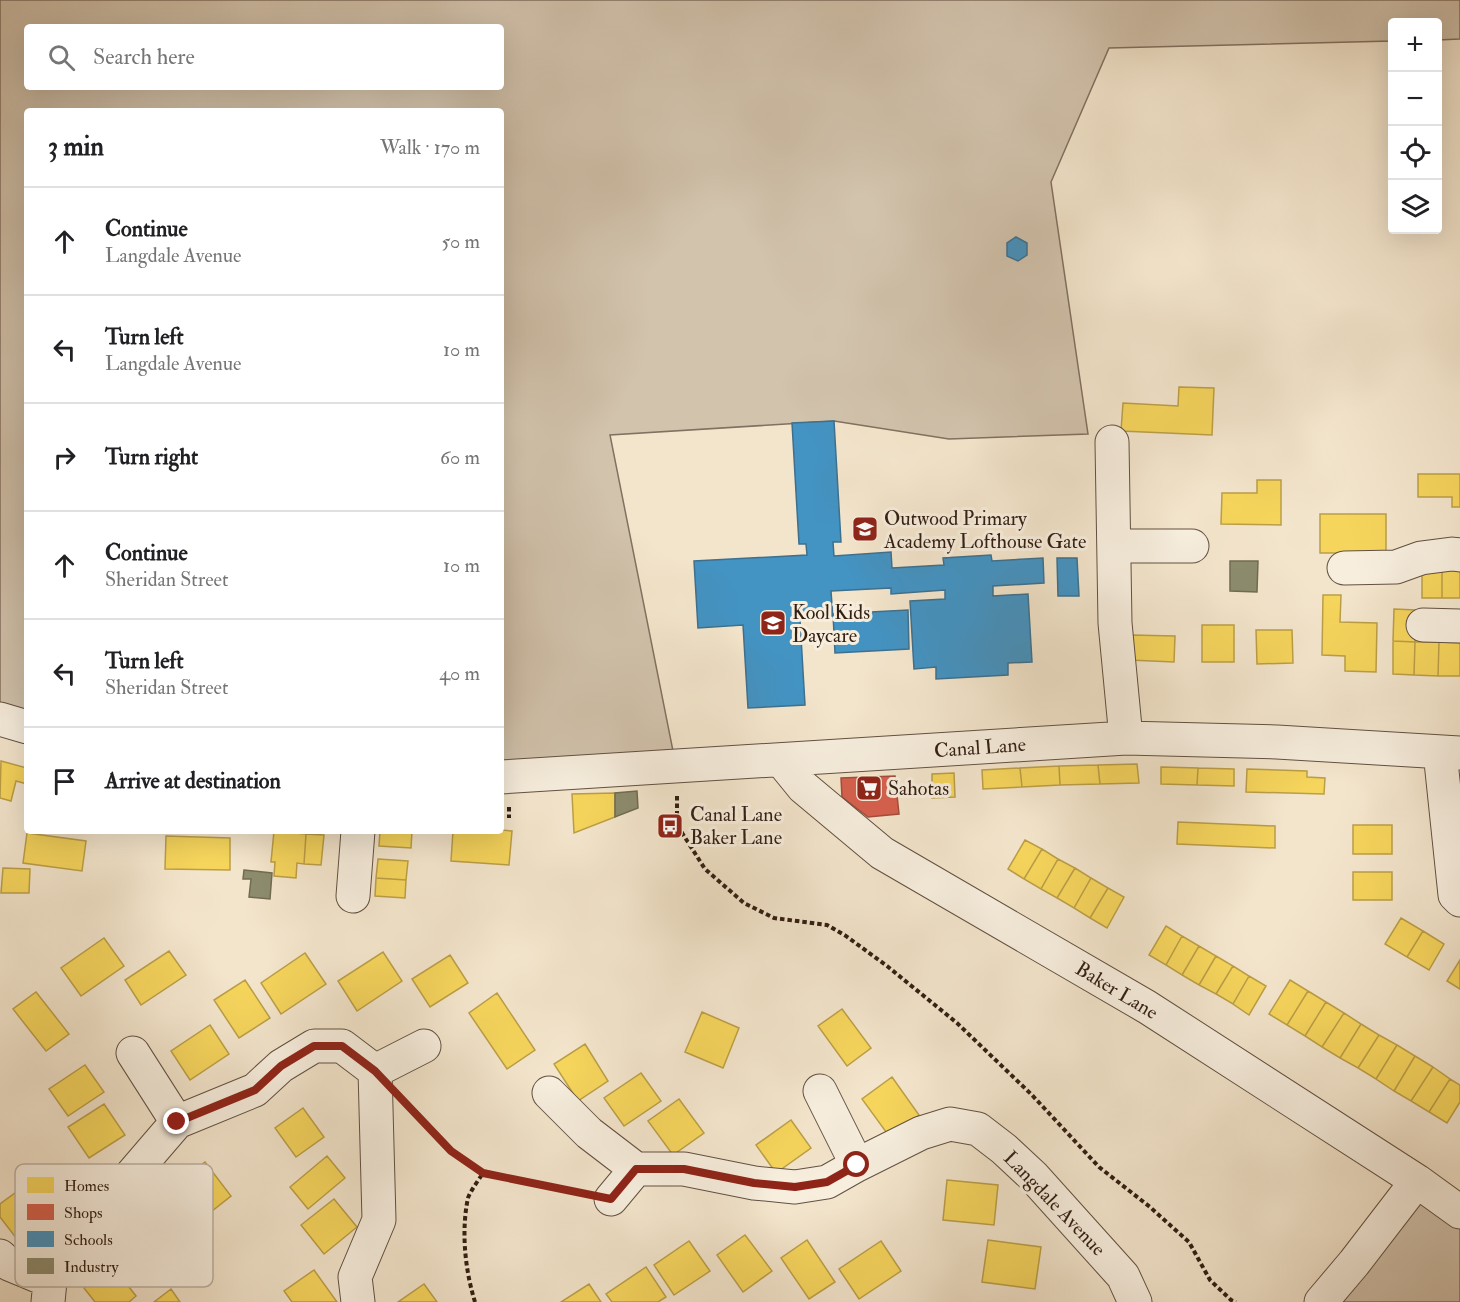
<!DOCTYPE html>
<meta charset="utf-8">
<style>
:root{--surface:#fff;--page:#f6f6f6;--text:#202124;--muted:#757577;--line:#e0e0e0}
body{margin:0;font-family:"IM FELL Double Pica",serif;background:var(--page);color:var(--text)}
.controls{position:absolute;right:18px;top:18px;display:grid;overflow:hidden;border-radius:6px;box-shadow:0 6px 24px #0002}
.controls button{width:54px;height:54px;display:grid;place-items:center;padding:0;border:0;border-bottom:2px solid var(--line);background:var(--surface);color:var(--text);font:30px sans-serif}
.stop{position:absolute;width:18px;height:18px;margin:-14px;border:4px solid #8f2418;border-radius:50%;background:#fff}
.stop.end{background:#8f2418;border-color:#fff;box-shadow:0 2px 6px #0008}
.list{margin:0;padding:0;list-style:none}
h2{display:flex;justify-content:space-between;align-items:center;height:78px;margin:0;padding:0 24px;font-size:26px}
h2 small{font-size:20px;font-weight:400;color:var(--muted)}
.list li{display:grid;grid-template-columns:39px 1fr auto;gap:18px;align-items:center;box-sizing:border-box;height:108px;padding:0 24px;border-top:2px solid var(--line)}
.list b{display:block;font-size:22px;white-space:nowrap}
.list p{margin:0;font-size:20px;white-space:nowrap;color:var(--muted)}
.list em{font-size:20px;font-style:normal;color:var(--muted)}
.icon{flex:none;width:33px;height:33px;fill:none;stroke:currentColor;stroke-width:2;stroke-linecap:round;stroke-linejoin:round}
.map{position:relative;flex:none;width:1460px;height:1302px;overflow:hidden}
.search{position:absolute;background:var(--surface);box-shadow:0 6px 24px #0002;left:24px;top:24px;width:480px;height:66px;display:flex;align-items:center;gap:15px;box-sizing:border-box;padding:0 21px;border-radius:6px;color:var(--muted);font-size:22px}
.panel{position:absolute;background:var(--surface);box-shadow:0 6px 24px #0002;left:24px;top:108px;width:480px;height:726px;border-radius:6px}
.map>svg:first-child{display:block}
.green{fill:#d2c3ad;stroke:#827060;stroke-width:1.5;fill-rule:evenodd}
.homes{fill:#f6d55c;stroke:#bb9e46;stroke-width:1.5}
.shops{fill:#d6604d;stroke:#a54c3c;stroke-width:1.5}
.schools{fill:#4393c3;stroke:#3e708e;stroke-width:1.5}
.industry{fill:#8c8c6e;stroke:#716b53;stroke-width:1.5}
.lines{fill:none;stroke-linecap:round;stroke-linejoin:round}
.minor-casing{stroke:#625041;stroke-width:35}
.path{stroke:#321e13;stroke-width:4;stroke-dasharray:4.5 3;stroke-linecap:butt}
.minor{stroke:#f7eede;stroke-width:33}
.route{stroke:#8f2418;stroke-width:8}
.labels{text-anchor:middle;stroke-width:6;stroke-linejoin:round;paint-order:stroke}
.poi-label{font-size:20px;fill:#321e13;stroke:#f7eede;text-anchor:start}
.street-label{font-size:20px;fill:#321e13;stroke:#f7eede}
.key{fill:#f7eede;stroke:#bcb0a1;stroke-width:1.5}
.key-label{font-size:16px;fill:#321e13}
</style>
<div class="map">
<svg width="1460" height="1302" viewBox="0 0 1460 1302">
<rect width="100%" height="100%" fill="#f3e5cc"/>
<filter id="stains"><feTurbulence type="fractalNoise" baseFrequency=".00333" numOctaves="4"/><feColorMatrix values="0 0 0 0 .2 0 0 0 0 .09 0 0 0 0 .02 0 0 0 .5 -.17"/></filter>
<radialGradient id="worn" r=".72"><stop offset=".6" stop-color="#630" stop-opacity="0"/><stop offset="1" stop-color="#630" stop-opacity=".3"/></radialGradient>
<path class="green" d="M0,0h1460v39l-22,1v-18h-46v19l-283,7 -58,134 37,252 -139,5 -115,-18 -224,14 66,331 -175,11v-666h-474v616l-27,-8zM27,27h474v60h-474z
M1417,1181l43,31v90h-139z"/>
<path class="homes" d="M1179,387l35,1 -2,47 -91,-4 2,-28 55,3z
M1418,474h42v33h-8v-10h-34z
M1257,480h24v45l-60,-1 1,-31h35z
M1320,514h66v39h-66z
M1422,564h20v34h-20z
M1442,564h18v34h-18z
M1323,595h18l-1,27 37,1 -1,49 -31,-1v-15l-23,-1z
M1394,609l22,1 -1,32 -22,-1z
M1202,625h32v37h-32z
M1256,630h36l1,33 -36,1z
M1130,635l45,1 -1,26 -45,-2z
M1393,641l22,1 -1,33 -21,-1z
M1415,642h24l-1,34 -24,-1z
M1439,642l21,1v33h-22z
M1,761l26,7v16l-11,-3 -5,20 -11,-3z
M1137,764l2,19 -39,1 -2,-19z
M1098,765l2,19 -40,1 -1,-19z
M1059,766l1,19 -38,2 -2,-19z
M1161,767l37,1 -1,17 -36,-1z
M1020,768l2,19 -39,2 -1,-19z
M1198,768l36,1v17l-37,-1z
M1247,769l60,2v6l18,1 -1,16 -78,-2z
M954,773l1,24 -23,1v-24z
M615,793v24l-41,16 -2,-39z
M1178,822l97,4v22l-98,-4z
M1353,825h39v29h-39z
M501,830l11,1 -3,34 -58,-4 2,-30z
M274,831l32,3 -2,30 -7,-1 -1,15 -22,-2 1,-14h-4z
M380,831h32l-1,17 -32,-2z
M27,833l59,8 -4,30 -59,-8z
M306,834l18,1 -3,30 -17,-1z
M166,836l64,2v32l-65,-1z
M1025,840l17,9 -18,30 -16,-10z
M1042,849l16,10 -17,30 -17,-10z
M378,859l30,2 -2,19 -30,-2z
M1058,859l17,9 -18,30 -16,-9z
M3,868l27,1 -1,24h-28z
M1075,868l16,10 -17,30 -17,-10z
M1353,872h39v28h-39z
M376,878l30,2 -1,18 -30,-2z
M1091,878l17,10 -18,30 -16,-10z
M1108,888l16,9 -17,31 -17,-10z
M1401,918l22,13 -16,26 -22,-13z
M1166,926l16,10 -16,29 -17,-10z
M1423,931l21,13 -15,26 -22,-13z
M1182,936l17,10 -17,29 -16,-10z
M104,938l20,28 -43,30 -20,-28z
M1199,946l17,10 -17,29 -17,-10z
M169,951l17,24 -45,30 -16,-25z
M383,952l19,29 -45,30 -19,-30z
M305,953l21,31 -45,30 -20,-31z
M450,955l18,28 -38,24 -18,-28z
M1216,956l17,10 -17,28 -17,-9z
M1460,960v29l-13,-8z
M1233,966l16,10 -16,28 -17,-10z
M1249,976l17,10 -17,29 -16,-11z
M245,980l25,38 -31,20 -25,-38z
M1290,980l18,11 -21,34 -18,-11z
M1308,991l18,11 -21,34 -18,-11z
M36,992l33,42 -23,17 -33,-42z
M497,993l38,57 -28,19 -38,-56z
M1326,1002l18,11 -22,34 -17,-11z
M842,1009l29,39 -24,18 -29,-40z
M702,1012l37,16 -16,40 -38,-16z
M1344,1013l17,11 -21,34 -18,-11z
M1361,1024l18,11 -21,33 -18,-10z
M210,1025l19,29 -39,26 -19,-29z
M1379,1035l18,10 -21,34 -18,-11z
M585,1044l23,37 -30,20 -24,-37z
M1397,1045l18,11 -21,35 -18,-12z
M1415,1056l18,11 -22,34 -17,-10z
M85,1065l19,27 -36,24 -19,-27z
M1433,1067l17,12 -21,33 -18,-11z
M641,1073l20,28 -37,25 -20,-28z
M892,1077l27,38 -30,21 -27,-37z
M1450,1079l10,6v17l-13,21 -18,-11z
M679,1099l25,34 -31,22 -25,-34z
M104,1104l21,31 -36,23 -21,-31z
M303,1108l21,29 -28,20 -21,-29z
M791,1120l20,28 -35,25 -20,-28z
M327,1156l18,22 -37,31 -18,-22z
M205,1162l26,34 -24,19 -26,-35z
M34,1179l26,35 -40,29 -20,-26v-13z
M947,1180l51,5 -4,40 -51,-5z
M334,1199l23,28 -33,27 -23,-29z
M745,1235l27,36 -29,21 -26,-37z
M807,1240l28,42 -26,17 -28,-41z
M988,1240l53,7 -6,42 -53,-7z
M689,1241l21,30 -36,24 -20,-30z
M881,1241l20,30 -42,28 -20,-30z
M112,1265l24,31 -7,6h-34l-11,-14z
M646,1267l20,30 -8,5h-46l-6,-8z
M314,1270l23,32h-45l-8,-11z
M424,1284l13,18h-39z
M589,1284l12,18h-40z
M171,1289l9,13h-26z"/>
<path class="shops" d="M895,776l4,38 -31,3 -26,-20 -1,-19z"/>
<path class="schools" d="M1016,237l11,6v12l-9,6 -11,-5v-13z
M834,421l7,121h-8l1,14 57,-4 1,16 52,-3 -1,-7 48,-3 1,6 51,-3 1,25 -51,3v10l35,-2 4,68 -24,1v12l-72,4v-12l-22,2 -4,-68 35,-2v-9l-54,4v-6l-60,3 2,28 -33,1 5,85 -57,3 -5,-83 -45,3 -4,-67 113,-6 -1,-11h-7l-7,-121z
M1057,558h20l2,38h-21z
M908,610l1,39 -74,4 -2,-39z"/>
<path class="industry" d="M1230,561h28l-1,31 -27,-1z
M637,791l1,17 -23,9v-24z
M244,870l28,3 -2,26 -21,-2 2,-18h-8z"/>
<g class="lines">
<defs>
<path id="minor" d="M1112,442l3,181 11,115
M1114,546h78
M1344,568l52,-1 25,-9 31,-4 8,1
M1423,625l37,1
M0,719l27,8
M1440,752l15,143 5,5
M781,760l22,27 79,66 265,154 270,174 43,31
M501,777l625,-39 151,4 183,11
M353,896l5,-65
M133,1053l44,69
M820,1091l37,74
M549,1093l40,40 47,36
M611,1199l25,-30h48l70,14 41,4 32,-5 30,-17 64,-32 29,-9 28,5 26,20 29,27 90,100 12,26
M0,1256l9,8 41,17
M48,1302l2,-21 18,-32 109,-127 78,-32 26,-24 33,-20h28l33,25 49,-25
M358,1302l-3,-25 24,-57 -4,-149
M1321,1302l33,-39 63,-82"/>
</defs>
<use href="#minor" class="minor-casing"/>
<path class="path" d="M677,796v29l28,44 39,34 30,15 53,7 19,11 41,30 70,57 74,71 68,73 51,40 39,35 21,38 21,20 5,2
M509,807v11
M407,1104l44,47 32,22 100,20
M475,1302c-10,-32 -14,-71 -7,-104 3,-8 10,-17 15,-25"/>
<use href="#minor" class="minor"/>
</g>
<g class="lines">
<path class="route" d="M177,1122l78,-32 26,-24 33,-20h28l33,25 76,80 32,22 128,26 25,-30h48l70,14 41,4 32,-5 30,-17"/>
</g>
<defs>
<symbol id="school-square" viewBox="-11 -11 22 22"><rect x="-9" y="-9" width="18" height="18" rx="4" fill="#8f2418" stroke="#f7eede"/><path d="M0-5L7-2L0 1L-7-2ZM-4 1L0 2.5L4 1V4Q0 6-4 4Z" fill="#fff"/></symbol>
<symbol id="supermarket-square" viewBox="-11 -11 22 22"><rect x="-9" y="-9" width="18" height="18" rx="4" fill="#8f2418" stroke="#f7eede"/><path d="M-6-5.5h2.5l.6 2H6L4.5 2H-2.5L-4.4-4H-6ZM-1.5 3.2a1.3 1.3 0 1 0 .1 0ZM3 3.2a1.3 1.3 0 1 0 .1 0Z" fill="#fff"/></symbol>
<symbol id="bus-square" viewBox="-11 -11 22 22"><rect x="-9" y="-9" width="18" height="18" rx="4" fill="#8f2418" stroke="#f7eede"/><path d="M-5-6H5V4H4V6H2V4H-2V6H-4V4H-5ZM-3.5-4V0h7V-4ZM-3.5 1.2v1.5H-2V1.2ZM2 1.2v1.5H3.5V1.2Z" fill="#fff"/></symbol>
</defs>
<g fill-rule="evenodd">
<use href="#school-square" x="850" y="514" width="30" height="30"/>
<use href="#school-square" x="758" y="608" width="30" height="30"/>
<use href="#supermarket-square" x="854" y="773" width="30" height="30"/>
<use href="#bus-square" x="655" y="811" width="30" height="30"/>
</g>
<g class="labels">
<g class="poi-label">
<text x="884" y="525">Outwood Primary<tspan x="884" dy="23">Academy Lofthouse Gate</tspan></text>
<text x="792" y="619">Kool Kids<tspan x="792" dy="23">Daycare</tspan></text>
<text x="888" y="795">Sahotas</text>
<text x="690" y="821">Canal Lane<tspan x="690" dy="23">Baker Lane</tspan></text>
</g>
<g class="street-label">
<text transform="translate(980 747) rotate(-4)" y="7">Canal Lane</text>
<text transform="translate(1117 990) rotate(31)" y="7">Baker Lane</text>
<text transform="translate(1055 1203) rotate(46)" y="7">Langdale Avenue</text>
</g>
</g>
<rect x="15" y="1164" width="198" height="123" rx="9" class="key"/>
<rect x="27" y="1177" width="27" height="16" fill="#f6d55c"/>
<rect x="27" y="1204" width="27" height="16" fill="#d6604d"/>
<rect x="27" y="1231" width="27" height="16" fill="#4393c3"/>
<rect x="27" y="1258" width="27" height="16" fill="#8c8c6e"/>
<g class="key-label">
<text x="64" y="1191">Homes</text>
<text x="64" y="1218">Shops</text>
<text x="64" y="1245">Schools</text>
<text x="64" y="1272">Industry</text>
</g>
<rect width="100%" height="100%" filter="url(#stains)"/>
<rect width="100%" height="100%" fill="url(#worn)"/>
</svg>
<div class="controls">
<button>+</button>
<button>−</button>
<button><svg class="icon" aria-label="locate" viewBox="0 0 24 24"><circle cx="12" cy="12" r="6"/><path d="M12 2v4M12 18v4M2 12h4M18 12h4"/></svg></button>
<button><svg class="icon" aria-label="layers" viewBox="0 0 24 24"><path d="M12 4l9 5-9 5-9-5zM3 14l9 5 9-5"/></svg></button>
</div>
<div class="stop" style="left:857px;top:1165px"></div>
<div class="stop end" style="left:177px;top:1122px"></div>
<div class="search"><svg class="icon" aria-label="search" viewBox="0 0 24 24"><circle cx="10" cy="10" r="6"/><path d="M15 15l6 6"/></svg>Search here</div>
<section class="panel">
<h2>3 min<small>Walk · 170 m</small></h2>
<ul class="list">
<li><svg class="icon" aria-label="ahead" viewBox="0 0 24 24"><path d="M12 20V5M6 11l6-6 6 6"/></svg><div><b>Continue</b><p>Langdale Avenue</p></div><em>50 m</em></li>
<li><svg class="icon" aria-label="left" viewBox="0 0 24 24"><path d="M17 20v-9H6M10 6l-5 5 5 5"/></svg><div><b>Turn left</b><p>Langdale Avenue</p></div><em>10 m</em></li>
<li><svg class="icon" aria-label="right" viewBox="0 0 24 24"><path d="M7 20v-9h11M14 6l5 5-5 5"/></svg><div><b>Turn right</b></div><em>60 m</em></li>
<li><svg class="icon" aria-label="ahead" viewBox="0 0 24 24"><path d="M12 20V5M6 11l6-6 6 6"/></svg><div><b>Continue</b><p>Sheridan Street</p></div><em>10 m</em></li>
<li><svg class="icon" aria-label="left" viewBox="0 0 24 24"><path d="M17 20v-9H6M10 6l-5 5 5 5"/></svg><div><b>Turn left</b><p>Sheridan Street</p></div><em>40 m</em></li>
<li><svg class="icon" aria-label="arrive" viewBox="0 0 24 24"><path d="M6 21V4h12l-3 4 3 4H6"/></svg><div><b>Arrive at destination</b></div></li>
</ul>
</section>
</div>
